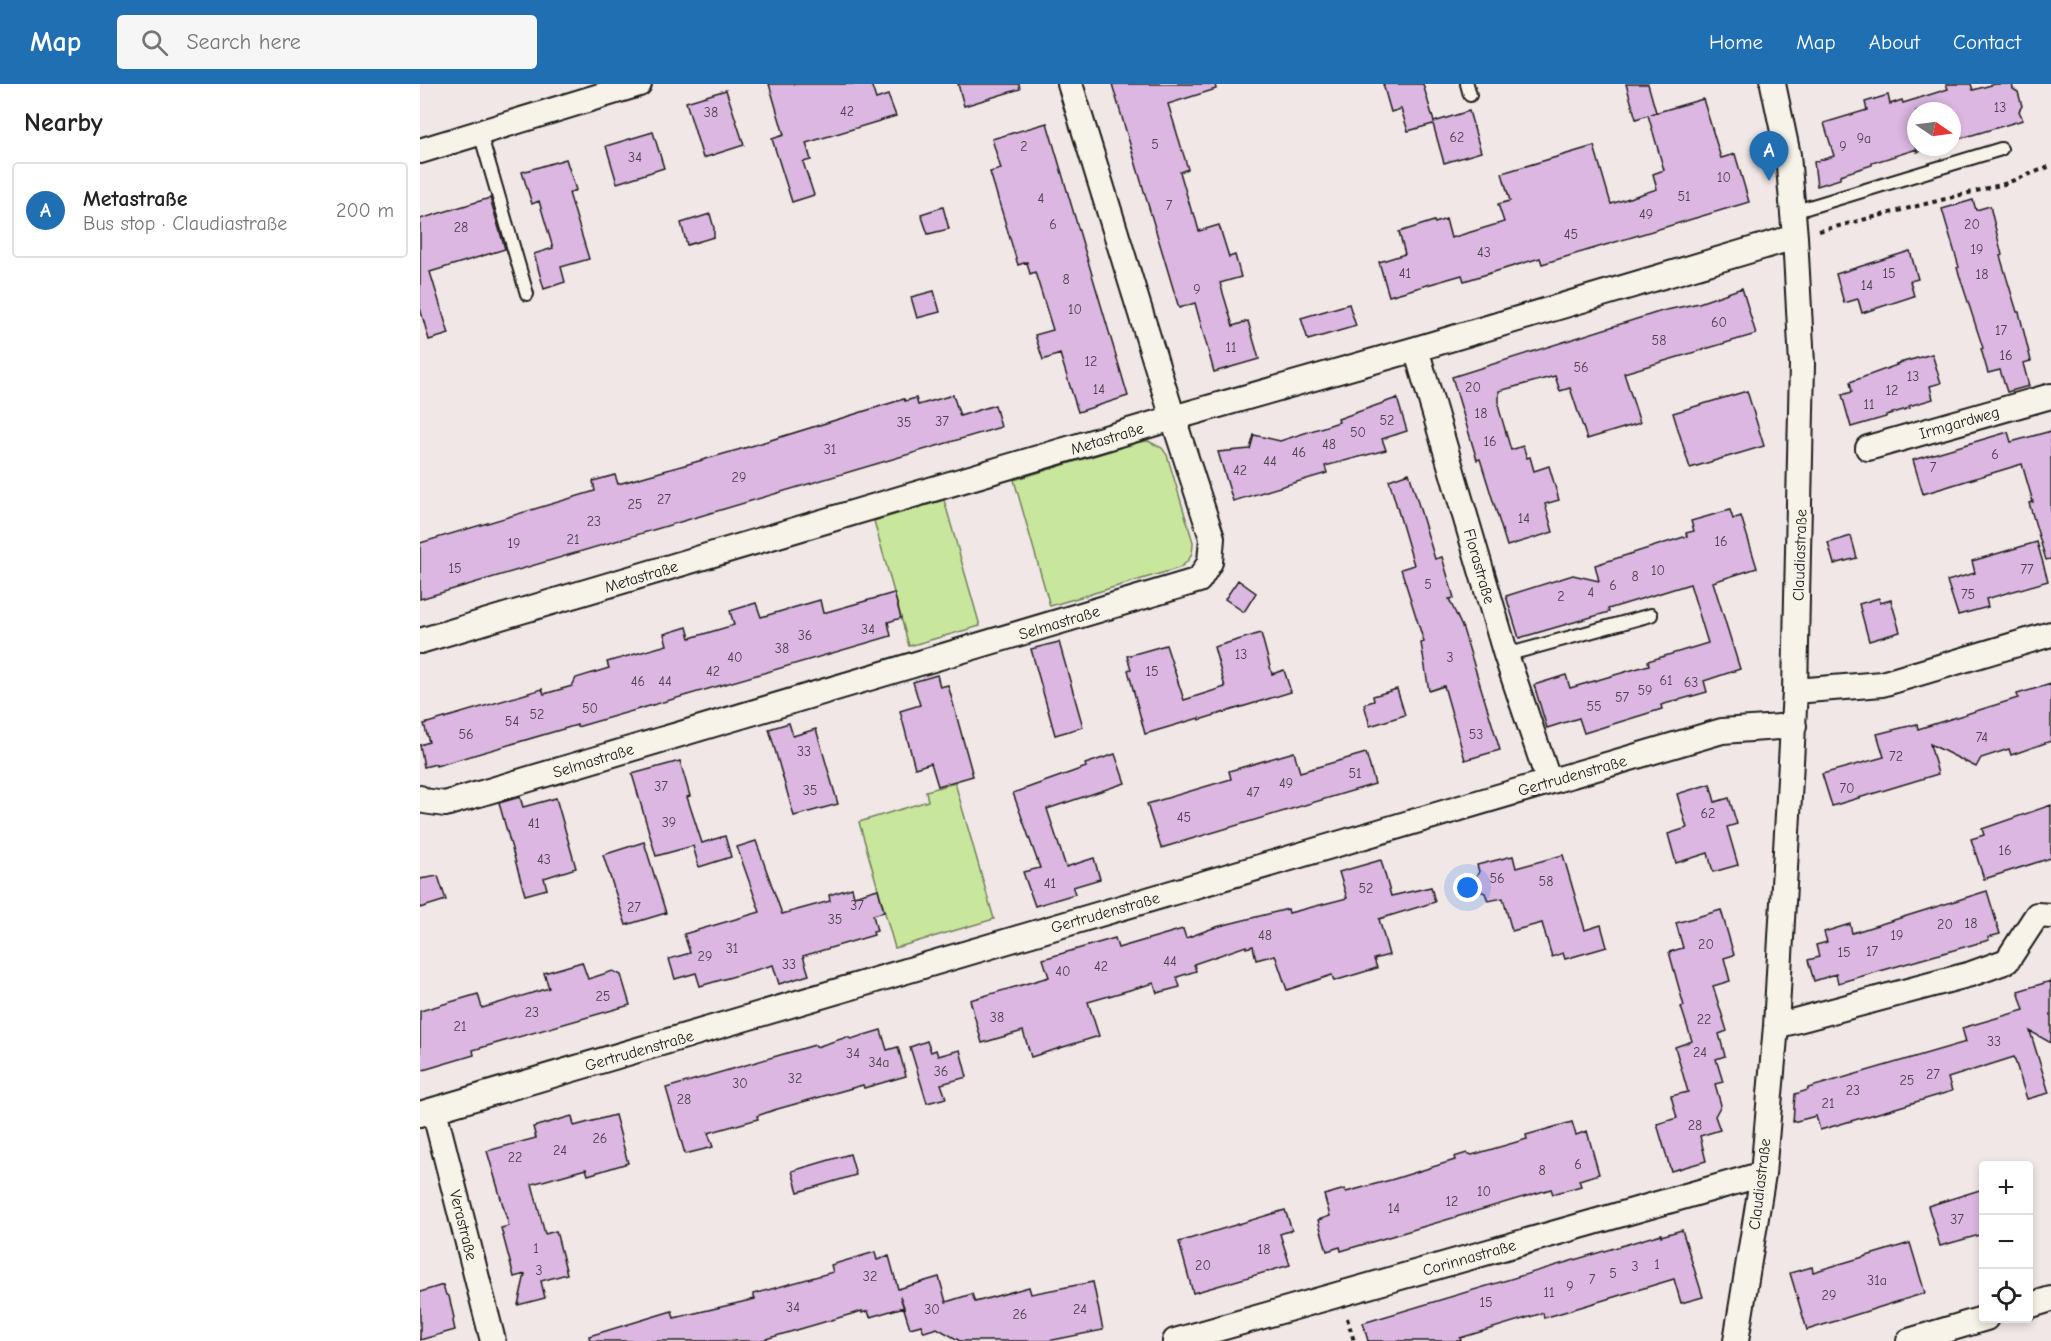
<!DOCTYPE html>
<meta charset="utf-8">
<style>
:root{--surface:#fff;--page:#f6f6f6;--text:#222;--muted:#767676;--line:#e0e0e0;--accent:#1f6fb2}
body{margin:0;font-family:"Comic Neue",sans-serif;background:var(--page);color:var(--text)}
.controls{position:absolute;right:18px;bottom:18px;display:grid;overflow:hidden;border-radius:6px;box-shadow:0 3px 9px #0003}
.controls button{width:54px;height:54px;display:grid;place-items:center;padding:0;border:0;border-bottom:2px solid var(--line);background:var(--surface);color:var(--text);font:30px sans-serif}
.compass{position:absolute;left:1487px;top:18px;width:54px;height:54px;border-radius:50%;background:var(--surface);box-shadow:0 3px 9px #0003;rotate:103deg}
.you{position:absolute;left:1048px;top:804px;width:21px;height:21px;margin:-15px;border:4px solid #fff;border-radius:50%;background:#1a73e8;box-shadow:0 0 0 9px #1a73e833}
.badge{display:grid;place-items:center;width:39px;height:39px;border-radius:50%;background:var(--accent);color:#fff;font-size:20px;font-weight:700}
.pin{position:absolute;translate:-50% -50px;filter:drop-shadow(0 2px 3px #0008)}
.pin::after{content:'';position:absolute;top:32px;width:21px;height:18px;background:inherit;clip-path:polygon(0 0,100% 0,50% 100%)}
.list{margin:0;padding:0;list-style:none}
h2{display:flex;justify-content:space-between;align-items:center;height:78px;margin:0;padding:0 24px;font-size:26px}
h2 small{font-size:20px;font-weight:400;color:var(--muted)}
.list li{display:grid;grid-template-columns:39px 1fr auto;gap:18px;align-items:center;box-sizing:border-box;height:96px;margin:0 12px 12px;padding:0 12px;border:2px solid var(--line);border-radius:6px}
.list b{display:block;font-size:22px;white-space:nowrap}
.list p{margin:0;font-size:20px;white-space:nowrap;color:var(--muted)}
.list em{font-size:20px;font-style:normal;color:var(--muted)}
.icon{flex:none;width:33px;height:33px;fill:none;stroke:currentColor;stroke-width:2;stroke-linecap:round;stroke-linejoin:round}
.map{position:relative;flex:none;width:1631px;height:1257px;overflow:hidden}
header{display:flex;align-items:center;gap:36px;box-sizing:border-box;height:84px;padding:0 30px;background:var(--accent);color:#fff}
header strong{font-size:28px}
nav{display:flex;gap:33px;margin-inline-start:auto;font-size:21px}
.search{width:420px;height:54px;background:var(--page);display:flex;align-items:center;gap:15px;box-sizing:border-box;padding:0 21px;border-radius:6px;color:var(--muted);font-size:22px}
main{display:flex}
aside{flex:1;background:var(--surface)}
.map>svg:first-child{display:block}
.green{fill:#c9e69d;stroke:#72815c;stroke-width:1.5}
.building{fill:#dbb7e1;stroke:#1c1c1c;stroke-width:1.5}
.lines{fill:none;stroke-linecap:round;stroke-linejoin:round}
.lane-casing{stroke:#1c1c1c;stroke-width:16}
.street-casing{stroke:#1c1c1c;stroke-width:28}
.path{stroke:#1c1c1c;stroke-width:4;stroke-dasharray:4.5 4.5;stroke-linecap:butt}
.lane{stroke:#f7f3e8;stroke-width:12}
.street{stroke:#f7f3e8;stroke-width:24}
.labels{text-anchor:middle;stroke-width:6;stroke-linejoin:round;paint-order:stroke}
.number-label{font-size:14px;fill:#4c434d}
.street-label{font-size:16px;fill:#1c1c1c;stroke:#f7f3e8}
</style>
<header>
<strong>Map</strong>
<div class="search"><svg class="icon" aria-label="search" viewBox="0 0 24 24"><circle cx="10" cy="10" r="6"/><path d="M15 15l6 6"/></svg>Search here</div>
<nav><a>Home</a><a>Map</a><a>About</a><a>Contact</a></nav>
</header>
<main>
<aside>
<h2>Nearby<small></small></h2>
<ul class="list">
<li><span class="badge">A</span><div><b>Metastraße</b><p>Bus stop · Claudiastraße</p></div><em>200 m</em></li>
</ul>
</aside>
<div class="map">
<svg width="1631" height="1257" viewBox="0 0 1631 1257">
<rect width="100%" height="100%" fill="#f1e7e7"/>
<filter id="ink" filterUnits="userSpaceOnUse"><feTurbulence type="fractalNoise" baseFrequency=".0167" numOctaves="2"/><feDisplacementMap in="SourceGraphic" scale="12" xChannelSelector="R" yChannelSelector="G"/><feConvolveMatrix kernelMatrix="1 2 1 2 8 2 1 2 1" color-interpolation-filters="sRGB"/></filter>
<g filter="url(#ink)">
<path class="green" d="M728,357l14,7 5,7 26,87c0,13 -3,19 -14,26l-129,38 -36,-126 126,-38z
M524,416l36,126 -71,20 -35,-125z
M535,699l39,136 -99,29 -36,-126 69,-21 -2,-10z"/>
<path class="building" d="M349,0h102l5,15 12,-4 8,21 -90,27 5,17 -8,2 11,33 -22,7 -20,-63 12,-4z
M538,0h61l1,5 -56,17z
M692,0h103l1,5 -48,15 20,65 -8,3 12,41h2l5,18 20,-6 10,32 6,-2 6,22 -21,6 13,43 15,-5 11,38 -45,13 -19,-69 -16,5z
M963,0h40l11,38 35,-11 12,41 -37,11 -11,-39 -25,7 -7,-22 -10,3z
M1206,0h22l8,28 -5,2 52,-15 18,59 14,-4 14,48 -207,62 -2,-6 -76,23 -2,-6 -73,21 -10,-34 26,-8 -6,-22 35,-11 1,2 11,-4 5,19 53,-16 -6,-18 12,-3 -8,-28 92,-27 17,58 46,-15 -4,-15 11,-4 -16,-55 -12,4z
M1526,0h25l2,6 22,-6h17l1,5 5,3 4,14 -3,5 4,9 -71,21v-30h-36v36h17l-16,5v-3l-45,14v2l-32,10v4l-23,7 -3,-24 20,-6 -10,-33 43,-13 -2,-8 23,-7 2,9 12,-4 1,3 45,-14z
M306,6l18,55 -41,13 -17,-56z
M627,39l81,273 -50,16 -18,-58 -17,6 -8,-25 18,-5 -18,-58 -5,2 -3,-12 -9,3 -28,-93 11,-3 -9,-30z
M233,48l11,36 -47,15 -11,-37z
M146,75l10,31 -7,3 20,66 -28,8 4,15 -21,7 -10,-35 19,-6 -14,-47 -7,3 -10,-32z
M70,114l15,51 -75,23 19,62 -20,6 -9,-32v-89z
M1553,116l3,10 14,-4 12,49 -2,1 17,56h2l12,49 -8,2 6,23 -22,6 -7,-22 -12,3 -7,-24 2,-1 -26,-80 2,-1 -17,-58z
M523,123l6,22 -21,5 -7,-20z
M290,130l4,14v9l-27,8 -6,-22z
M1490,167l8,28 -8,2 4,15 -52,17 -4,-14 -14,4 -8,-29z
M1322,204l14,46 -132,39 16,50 -53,16 -17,-51 -10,3 -5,-15 -56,15v18l12,41 12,-4 4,12 3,-1 4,14 15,-5 10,34 -14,4 8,28 -46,14 -27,-87 -3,1 -25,-83 210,-66 37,-8z
M514,207l6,21 -23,6 -6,-21z
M929,220l7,22 -48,14 -7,-22z
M1512,270l9,29 -11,3 3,13 -24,7 1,2 -24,7v2l-35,10 -9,-32 10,-3 -2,-10 47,-17 -1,-1z
M1327,307l17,55 -74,22 -17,-55z
M533,311l7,21 35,-11 6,22 -581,172v-56l175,-52 -2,-10 22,-6 3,9 130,-37 156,-48 1,2 11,-3 2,7z
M977,314l10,33 -25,8 4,11 -61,16 2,7 -94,28 -15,-49 32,-3 4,-14 26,6 59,-19 -1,-3z
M1631,347v128l-5,1 -17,-57 4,-1 -11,-38 -99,30 -10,-34 95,-28 3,10z
M989,389l26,86 7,-2 12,41 -5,1 14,30 37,121 -35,10 -21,-74 -15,5 -8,-48 3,-1 -23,-73 13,-4 -25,-85z
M1310,426l3,9 8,-3 16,52 -44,14 27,87 -36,12 3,11 -46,13 1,4 -78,24 -5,-15 -32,10 -13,-43 32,-10 4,13 79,-23 -1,-4 60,-18 -18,-59 -82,25 1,3 -90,26 -13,-42 67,-21 26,6 -4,-16 92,-29 -1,-3 8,-2 -3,-10z
M1431,452l6,22 -23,6 -6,-21z
M1617,458l11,39 -62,18 2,8 -30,8 -11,-34 28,-8 -3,-12z
M818,496l18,13 -12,19 -19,-13z
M474,509l7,25 -13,4 3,14 -314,91v-2l-141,41v-2l-12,3 -4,-22 9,-3 -5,-18 118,-35 2,5 28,-8 4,-8 33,-10 -2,-6 60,-17 -3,-11 23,-7 3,11 44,-13 -4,-14 26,-8 5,14 59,-17 3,13z
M1459,514l1,5 11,-3 9,32 -31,9 -10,-37z
M841,549l11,41 12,-4 7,22 -92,28v-2l-54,16 -17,-64 3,-1 -4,-13 39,-11 18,55 41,-13 -11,-40z
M639,558l24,85 -28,8 -24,-86z
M517,591l3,12 8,-2 25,91 -35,10 -7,-23 -16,5 -15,-57 20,-6 -7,-23z
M1631,600v57l-40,14 -2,-6 -28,9 -5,9 -46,-23 8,30 -106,32 -10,-32 62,-17 -7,-23 40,-10 1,5 100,-31 -1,-4z
M977,605l8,26 -35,11 -6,-22 10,-3 -1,-5z
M369,639l4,13 23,-7 22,75 -44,12 -25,-87z
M874,668l6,20 66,-19 9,31 -214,64 -14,-44 84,-25 -2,-8z
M695,670l10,29 -78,26 19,58 28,-9 6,21 -27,8 2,7 -40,12 -12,-34 17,-4 -27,-75 73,-26 -1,-3z
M260,677l10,35 -3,1 15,46 23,-7 6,21 -32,10 -6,-21 -37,10 -24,-82z
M1290,700l5,18 14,-4 8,26 -10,3 11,38 -25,7 -5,-19 -32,10 -8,-29 19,-6 -10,-34z
M100,713l3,10 33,-9 20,70 -32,10 3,11 -22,6 -26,-92z
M1631,721v53l-67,21 -13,-40 13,-4 -2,-6z
M336,757l26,73 48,-13 -1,-6 23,-7 2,8 24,-7 6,23 -11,3 4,16 -4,1 1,3 -71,21 6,19 -30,9 -6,-19 -73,21 -4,-13 -21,6 -6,-20 21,-6 -6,-19 76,-22 -23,-65z
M224,758l22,71 -40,12 -23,-70z
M1143,771l22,75 16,-5 6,22 -42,12 -2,-6 -11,4 -10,-34 -30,8 -9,-33 -15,3 -3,-8 -15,-6 9,-15 -2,-7 36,-9 3,12z
M961,776l10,36 40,-9 4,15 -56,17 10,36 -15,4 3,9 -43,13 -2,-6 -45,15 -12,-35 -19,5 -3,-14 -7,2v-2l-52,18 2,7 -19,6 3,10 -23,6 -3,-10 -66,19 11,34 -68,21 -8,-26 -41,12 -12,-43 79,-23 -6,-18 72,-21 3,10 65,-19 3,9 30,-11 72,-18 1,4 58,-15 -8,-26z
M18,792l8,24 -26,8v-29z
M1567,807l13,43 -12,3 1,3 -151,43 -2,-9 -22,7 -6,-21 11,-3 -3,-12 11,-3 -3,-10 26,-8 2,9z
M1301,826l13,45 -10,3 6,23 -17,5 14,45 -8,3 6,22 -9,3 7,23 -8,2 6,21 -6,11 5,14 -20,6 6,25 -35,10 -14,-47 20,-6 -6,-22 17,-4 -13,-45 17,-6 -11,-34 3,-1 -15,-54 14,-4 -7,-25z
M162,878l6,17 25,-8 8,4 9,30 -157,45 1,5 -54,16v-60l58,-17 4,14 67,-20 -5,-15z
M1631,897v62l-21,-12 19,62 -22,6 -13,-42 -66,21 4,13 -53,16 -79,23 -4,-14 -23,6 2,-28 13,-4v-2l158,-46 -4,-14 62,-18 -6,-19z
M461,946l6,20 11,-3 8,29 -42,12 -1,-3 -89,25 -17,6 1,3 -50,14 5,14 -28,7 -19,-66 149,-43 1,2 31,-10 4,2z
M507,957l4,11 5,-2 2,6 22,-6 7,27 -26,7 5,14 -19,5 -17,-56z
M195,1031l13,48 -40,12 -2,-6 -54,15 13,50 11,-3 11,43 -26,7 4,17 -27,7 7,-31 -11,3 -13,-49 8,-2 -22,-75 49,-13 -3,-11 39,-11 2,10z
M1152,1038l4,13 11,-4 12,43 -20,6 2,6 -28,8 -2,-5 -210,62 -1,-4 -13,4 -9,-31 12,-4 -6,-21 21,-6 1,3 48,-13 61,-19 -1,-3 13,-4 5,2 55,-16 -1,-4z
M430,1070l6,21 -58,17 -6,-21z
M1563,1105v45l-43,12 -12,-40z
M865,1126l7,20 -12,4 10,31 -97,28 -14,-51z
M1262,1146l21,67 -22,6 -7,-24 -130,39 -1,-5 -83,25 1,3h-93l-5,-18 298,-89v2z
M1490,1159l15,50 -118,37 -17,-57 22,-6 1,5z
M455,1168l2,8 12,-4 9,33 41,-12 7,25 26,-8 3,8 54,-15 2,7 62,-12 10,48 -55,11h-88l-23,-13 -13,4 -3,-7 -11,3 -10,-32 4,11 -34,10 -2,-6 -6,2v-2l-103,30h-169l-1,-5 83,-25 2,7 81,-19 -2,-5 80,-22 -2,-7z
M23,1201l3,10 3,1 5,22 -1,3 2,9 -35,10v-48z"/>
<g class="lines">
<defs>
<path id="lane" d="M1047,0l3,11
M60,49l47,161
M1373,128l208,-63
M1086,571l145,-40"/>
<path id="street" d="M0,67l219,-67
M996,265l90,306 43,127
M1448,364l183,-52
M0,557l753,-223 243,-69 379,-112
M1375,607l87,-7 169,-50
M0,714l4,3 21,3 754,-224 11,-18 2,-24 -39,-120 -103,-334
M1356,942l195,-52 36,-13 30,-46 14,1
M14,1026l59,231
M0,1030l1302,-383 72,-5
M1608,1222l23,-7
M755,1257l588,-167
M1316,1257l27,-167 13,-148 19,-335 7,-327 -7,-127 -7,-82 -15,-71
M1489,1257l77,-23"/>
</defs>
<use href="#lane" class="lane-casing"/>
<use href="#street" class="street-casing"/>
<path class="path" d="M1399,147l185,-47 47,-18
M927,1234l7,23"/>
<use href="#lane" class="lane"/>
<use href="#street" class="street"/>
</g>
</g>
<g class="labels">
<g class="number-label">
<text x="1580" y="28">13</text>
<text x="427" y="32">42</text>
<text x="291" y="33">38</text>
<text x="1037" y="58">62</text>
<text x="1444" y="59">9a</text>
<text x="735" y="65">5</text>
<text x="604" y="67">2</text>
<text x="1423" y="67">9</text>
<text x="215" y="78">34</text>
<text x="1304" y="98">10</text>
<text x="1264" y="117">51</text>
<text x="621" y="119">4</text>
<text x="749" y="126">7</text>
<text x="1226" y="135">49</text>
<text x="633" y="145">6</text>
<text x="1552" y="145">20</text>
<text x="41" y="148">28</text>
<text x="1151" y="155">45</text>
<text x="1557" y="170">19</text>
<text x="1064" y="173">43</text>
<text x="985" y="194">41</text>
<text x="1469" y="194">15</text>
<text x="1562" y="195">18</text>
<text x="646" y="200">8</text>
<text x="1447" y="206">14</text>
<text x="777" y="210">9</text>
<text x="655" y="230">10</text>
<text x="1299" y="243">60</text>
<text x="1581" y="251">17</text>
<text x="1239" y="261">58</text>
<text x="811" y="268">11</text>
<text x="1586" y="276">16</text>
<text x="671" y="282">12</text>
<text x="1161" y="288">56</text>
<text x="1493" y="297">13</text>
<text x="1053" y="308">20</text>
<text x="679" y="310">14</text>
<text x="1472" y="311">12</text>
<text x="1449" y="325">11</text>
<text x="1061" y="334">18</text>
<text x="967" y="341">52</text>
<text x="522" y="342">37</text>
<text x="484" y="343">35</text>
<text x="938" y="353">50</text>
<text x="1070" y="362">16</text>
<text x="909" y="365">48</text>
<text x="410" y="370">31</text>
<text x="879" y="373">46</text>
<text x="1575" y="375">6</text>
<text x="850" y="382">44</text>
<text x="1513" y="388">7</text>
<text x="820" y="391">42</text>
<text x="319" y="398">29</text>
<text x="244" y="420">27</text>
<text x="215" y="425">25</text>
<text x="1104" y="439">14</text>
<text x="174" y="442">23</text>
<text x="153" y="460">21</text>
<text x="1301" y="462">16</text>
<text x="94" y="464">19</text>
<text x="35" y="489">15</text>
<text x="1607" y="490">77</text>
<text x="1238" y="491">10</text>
<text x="1215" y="497">8</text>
<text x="1008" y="505">5</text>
<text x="1193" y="506">6</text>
<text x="1171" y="513">4</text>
<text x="1548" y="515">75</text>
<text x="1141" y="517">2</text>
<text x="448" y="550">34</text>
<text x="385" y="556">36</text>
<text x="362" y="569">38</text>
<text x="821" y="575">13</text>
<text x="315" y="578">40</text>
<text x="1030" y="578">3</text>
<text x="293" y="592">42</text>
<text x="732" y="592">15</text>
<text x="1246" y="601">61</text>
<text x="218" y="602">46</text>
<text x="245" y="602">44</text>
<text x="1271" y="603">63</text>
<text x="1225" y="611">59</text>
<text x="1202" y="618">57</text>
<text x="1174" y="627">55</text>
<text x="170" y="629">50</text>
<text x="117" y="635">52</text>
<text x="92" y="642">54</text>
<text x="46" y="655">56</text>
<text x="1056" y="655">53</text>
<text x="1562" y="658">74</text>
<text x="384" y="672">33</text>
<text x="1476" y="677">72</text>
<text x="935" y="694">51</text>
<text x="866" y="704">49</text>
<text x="241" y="707">37</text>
<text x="1427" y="709">70</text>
<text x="390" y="711">35</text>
<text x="833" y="713">47</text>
<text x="1288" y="734">62</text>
<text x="764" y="738">45</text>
<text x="249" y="743">39</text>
<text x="114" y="744">41</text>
<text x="1585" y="771">16</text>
<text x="124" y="780">43</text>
<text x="1077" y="799">56</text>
<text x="1126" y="802">58</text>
<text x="630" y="804">41</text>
<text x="946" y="809">52</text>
<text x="437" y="826">37</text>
<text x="214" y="828">27</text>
<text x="415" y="840">35</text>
<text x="1551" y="844">18</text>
<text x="1525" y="845">20</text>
<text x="845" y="856">48</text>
<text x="1477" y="856">19</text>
<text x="1286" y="865">20</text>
<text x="312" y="869">31</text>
<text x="1452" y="872">17</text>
<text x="1424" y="873">15</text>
<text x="285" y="877">29</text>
<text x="750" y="882">44</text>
<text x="369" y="885">33</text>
<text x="681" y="887">42</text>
<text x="643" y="892">40</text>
<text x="183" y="917">25</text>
<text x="112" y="933">23</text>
<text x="577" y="938">38</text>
<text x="1284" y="940">22</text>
<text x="40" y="947">21</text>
<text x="1574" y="962">33</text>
<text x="1280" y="973">24</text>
<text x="433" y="974">34</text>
<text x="459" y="983">34a</text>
<text x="521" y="992">36</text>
<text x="1513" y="995">27</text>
<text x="375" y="999">32</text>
<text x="1487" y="1001">25</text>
<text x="320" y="1004">30</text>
<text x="1433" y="1011">23</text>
<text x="264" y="1020">28</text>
<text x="1408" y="1024">21</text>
<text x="1275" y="1046">28</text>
<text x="180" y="1059">26</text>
<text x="140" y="1071">24</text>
<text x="95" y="1078">22</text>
<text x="1158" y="1085">6</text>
<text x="1122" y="1091">8</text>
<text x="1064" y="1112">10</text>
<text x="1032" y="1122">12</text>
<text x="974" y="1129">14</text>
<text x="1537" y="1140">37</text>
<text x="116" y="1169">1</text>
<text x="844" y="1170">18</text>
<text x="1237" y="1185">1</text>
<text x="783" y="1186">20</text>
<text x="1215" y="1187">3</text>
<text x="119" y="1191">3</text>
<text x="1193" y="1194">5</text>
<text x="450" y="1197">32</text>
<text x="1172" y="1200">7</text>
<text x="1457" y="1201">31a</text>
<text x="1150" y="1207">9</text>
<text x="1129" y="1213">11</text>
<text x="1409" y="1216">29</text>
<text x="1066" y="1223">15</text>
<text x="373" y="1228">34</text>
<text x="512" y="1230">30</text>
<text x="660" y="1230">24</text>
<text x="600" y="1235">26</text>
</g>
<g class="street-label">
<text transform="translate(1539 338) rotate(-16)" y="6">Irmgardweg</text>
<text transform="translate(687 354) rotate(-17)" y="6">Metastraße</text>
<text transform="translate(1379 471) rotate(-88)" y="6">Claudiastraße</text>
<text transform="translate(1060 482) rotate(74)" y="6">Florastraße</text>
<text transform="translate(221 492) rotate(-17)" y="6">Metastraße</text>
<text transform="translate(639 538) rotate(-17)" y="6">Selmastraße</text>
<text transform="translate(173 676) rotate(-17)" y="6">Selmastraße</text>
<text transform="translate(1152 691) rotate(-16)" y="6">Gertrudenstraße</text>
<text transform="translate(685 828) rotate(-16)" y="6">Gertrudenstraße</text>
<text transform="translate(219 966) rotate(-16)" y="6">Gertrudenstraße</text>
<text transform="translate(1339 1100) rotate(-83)" y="6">Claudiastraße</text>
<text transform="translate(44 1141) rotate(76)" y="6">Verastraße</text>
<text transform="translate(1049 1173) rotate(-16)" y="6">Corinnastraße</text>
</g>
</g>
</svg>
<div class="controls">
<button>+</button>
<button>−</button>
<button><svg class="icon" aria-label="locate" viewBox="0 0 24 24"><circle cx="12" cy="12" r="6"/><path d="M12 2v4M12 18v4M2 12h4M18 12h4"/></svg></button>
</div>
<svg class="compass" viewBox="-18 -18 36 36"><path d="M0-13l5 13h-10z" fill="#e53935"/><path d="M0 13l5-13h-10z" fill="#767676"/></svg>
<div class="you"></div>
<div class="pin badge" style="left:1349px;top:97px">A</div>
</div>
</main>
